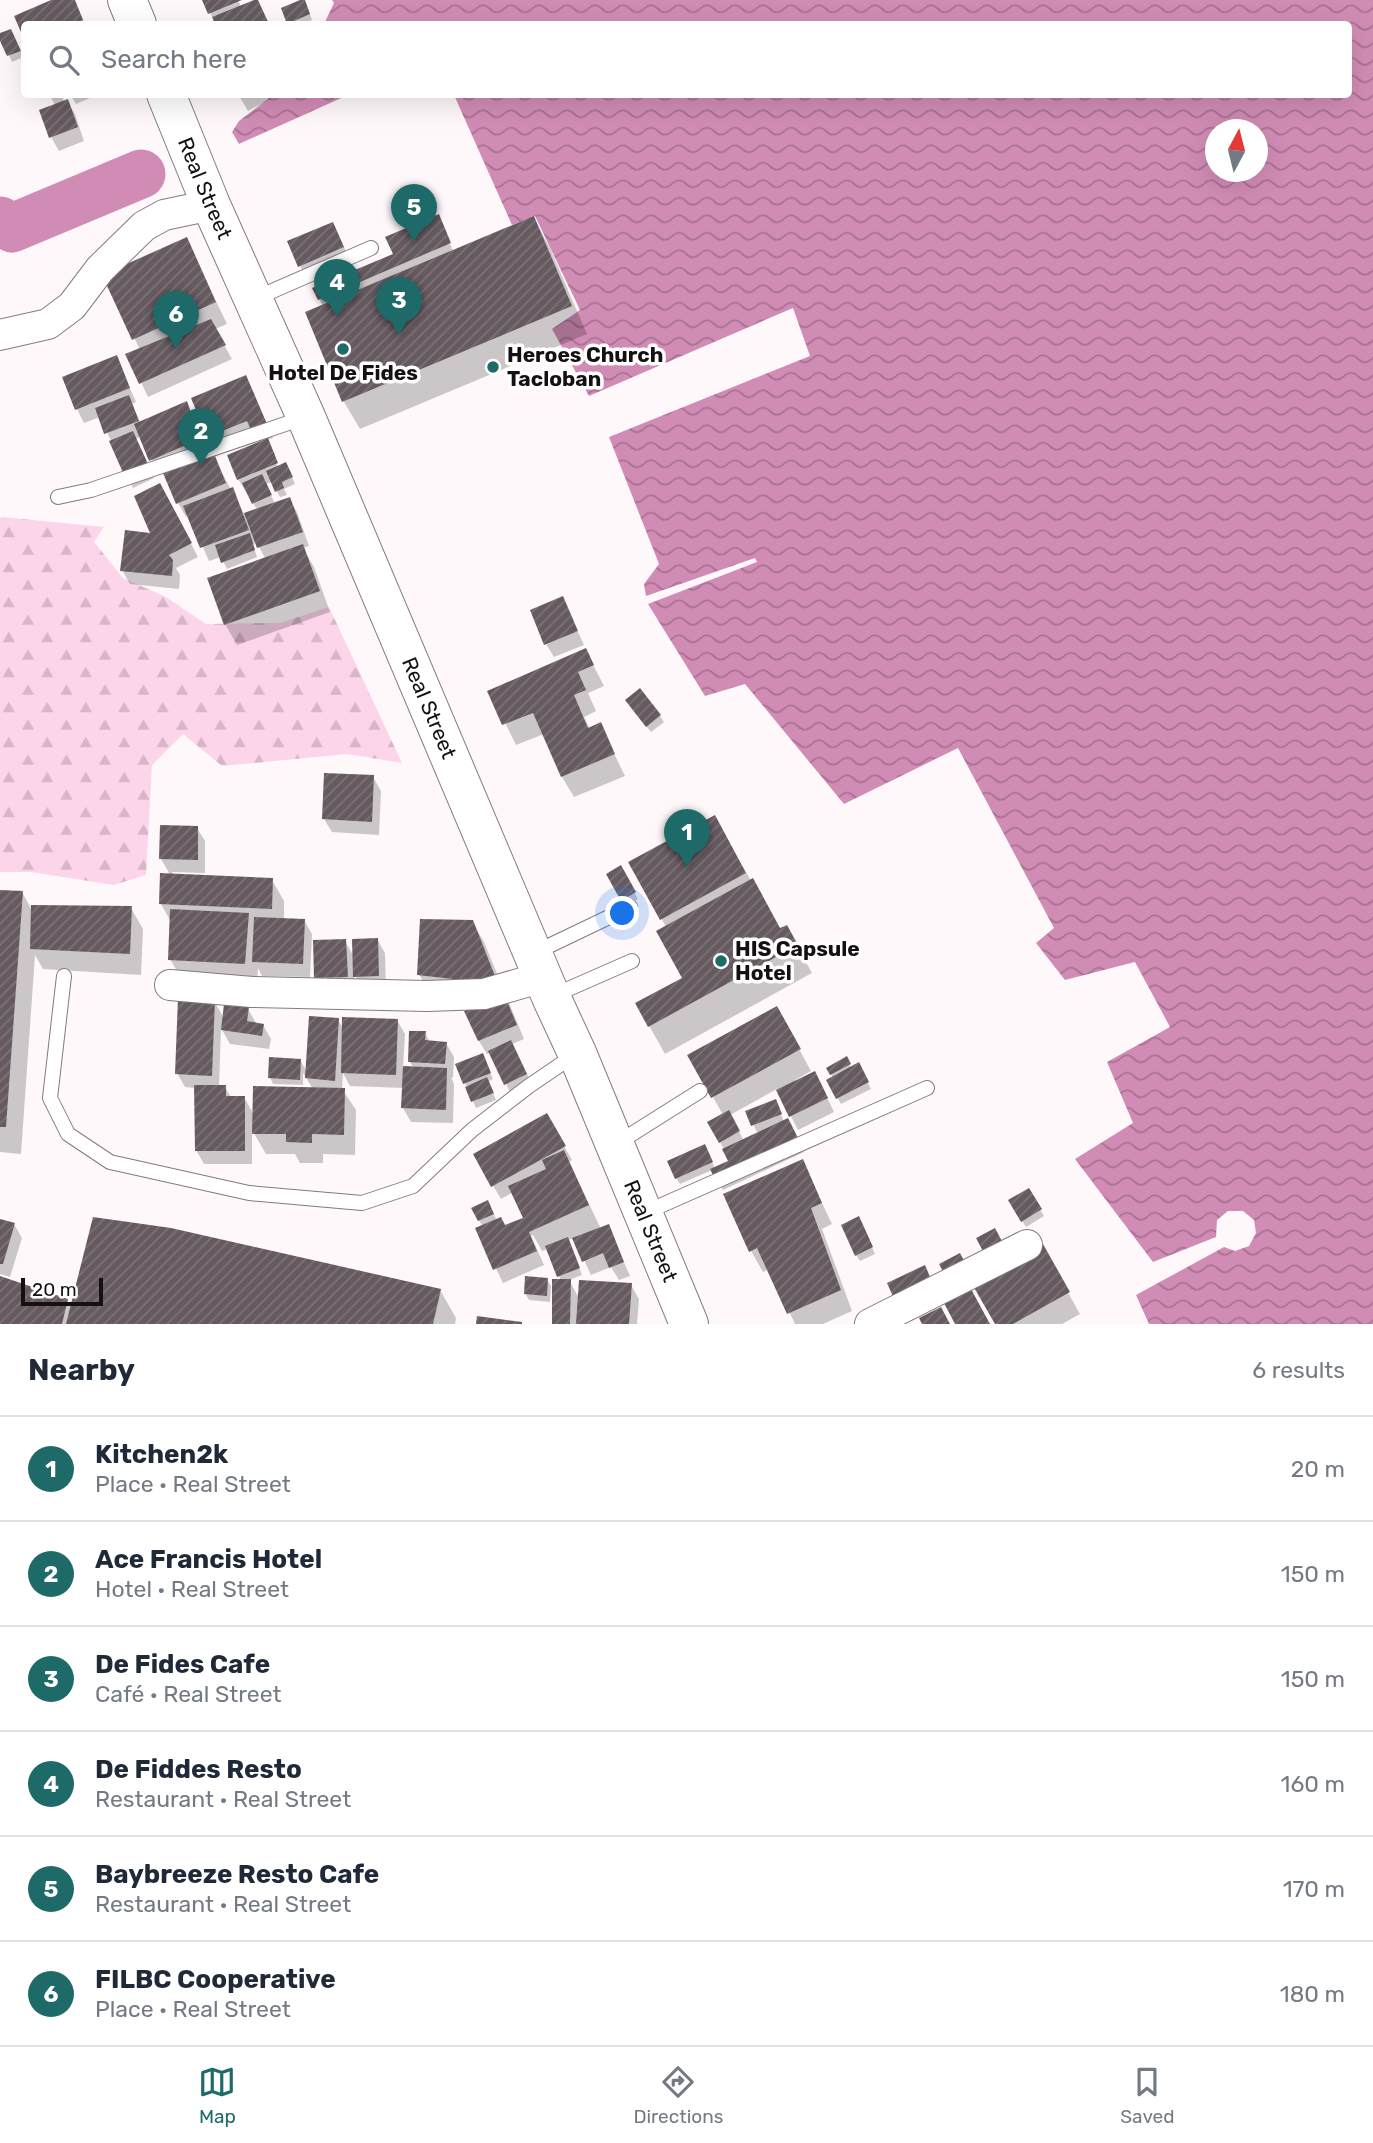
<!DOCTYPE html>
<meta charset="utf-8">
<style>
:root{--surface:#fff;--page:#f6f6f7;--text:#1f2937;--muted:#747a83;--line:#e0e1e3;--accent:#1d6a68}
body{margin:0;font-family:Rubik,sans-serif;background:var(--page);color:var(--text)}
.compass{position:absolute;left:1205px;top:119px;width:63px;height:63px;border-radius:50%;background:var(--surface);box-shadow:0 7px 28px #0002;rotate:7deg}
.scale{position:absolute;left:21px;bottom:18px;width:82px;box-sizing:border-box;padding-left:7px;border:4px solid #151113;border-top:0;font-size:19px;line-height:24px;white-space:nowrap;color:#151113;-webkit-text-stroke:5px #fff;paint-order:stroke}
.you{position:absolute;left:623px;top:914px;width:24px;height:24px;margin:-18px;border:5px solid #fff;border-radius:50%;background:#1a73e8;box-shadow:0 0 0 10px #1a73e833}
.badge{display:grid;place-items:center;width:46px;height:46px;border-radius:50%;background:var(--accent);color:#fff;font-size:23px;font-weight:700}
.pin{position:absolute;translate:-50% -58px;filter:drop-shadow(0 2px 4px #0008)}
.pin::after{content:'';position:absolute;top:37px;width:24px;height:21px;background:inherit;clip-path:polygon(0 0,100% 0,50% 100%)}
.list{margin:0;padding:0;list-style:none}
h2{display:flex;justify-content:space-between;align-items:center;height:91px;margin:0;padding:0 28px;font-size:30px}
h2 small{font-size:23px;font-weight:400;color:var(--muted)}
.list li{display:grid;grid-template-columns:46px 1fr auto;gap:21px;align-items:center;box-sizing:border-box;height:105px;padding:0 28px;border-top:2px solid var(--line)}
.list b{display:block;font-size:26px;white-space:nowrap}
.list p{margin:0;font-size:23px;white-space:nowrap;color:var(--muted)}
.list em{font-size:23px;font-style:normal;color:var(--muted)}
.icon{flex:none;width:38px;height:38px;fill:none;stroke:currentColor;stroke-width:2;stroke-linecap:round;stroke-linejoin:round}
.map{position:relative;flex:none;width:1373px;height:1324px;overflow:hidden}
.search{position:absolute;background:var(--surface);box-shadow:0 7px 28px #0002;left:21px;right:21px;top:21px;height:77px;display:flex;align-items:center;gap:18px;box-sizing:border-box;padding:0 24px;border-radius:7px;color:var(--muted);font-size:26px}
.sheet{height:721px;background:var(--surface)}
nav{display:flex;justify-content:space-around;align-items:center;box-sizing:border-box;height:98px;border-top:2px solid var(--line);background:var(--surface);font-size:19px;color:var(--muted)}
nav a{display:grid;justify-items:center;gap:4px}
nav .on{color:var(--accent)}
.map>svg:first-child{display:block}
.forest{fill:url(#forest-firs)}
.water{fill:url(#water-waves);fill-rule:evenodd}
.shadow{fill:#0003}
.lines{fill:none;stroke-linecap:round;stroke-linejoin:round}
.river{stroke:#d18cb5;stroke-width:49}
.building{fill:url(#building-hatch)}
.service-casing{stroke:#857980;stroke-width:16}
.minor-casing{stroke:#857980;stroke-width:32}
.primary-casing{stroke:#857980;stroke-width:40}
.service{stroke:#fff;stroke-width:14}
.minor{stroke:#fff;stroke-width:30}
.primary{stroke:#fff;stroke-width:38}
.poi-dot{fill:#1d6a68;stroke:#fff;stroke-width:2.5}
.labels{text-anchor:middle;stroke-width:7;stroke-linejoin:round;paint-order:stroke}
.street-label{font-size:21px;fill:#151113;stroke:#fff}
.poi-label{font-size:21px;font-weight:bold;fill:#151113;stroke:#fff;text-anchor:start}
</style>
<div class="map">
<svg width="1373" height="1324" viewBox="0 0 1373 1324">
<defs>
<pattern id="forest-firs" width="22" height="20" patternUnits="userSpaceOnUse" patternTransform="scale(1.75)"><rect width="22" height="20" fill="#fdd5eb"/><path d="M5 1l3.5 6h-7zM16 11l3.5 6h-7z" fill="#d8b6c9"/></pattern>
<pattern id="water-waves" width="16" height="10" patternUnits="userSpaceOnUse" patternTransform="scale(1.75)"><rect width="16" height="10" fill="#d18cb5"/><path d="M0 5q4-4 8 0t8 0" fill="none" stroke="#a87192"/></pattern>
<pattern id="building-hatch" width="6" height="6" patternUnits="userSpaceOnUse" patternTransform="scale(1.75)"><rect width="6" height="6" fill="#665a61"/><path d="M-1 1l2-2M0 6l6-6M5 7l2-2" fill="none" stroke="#7b7277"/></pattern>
</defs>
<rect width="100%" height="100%" fill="#fef8fb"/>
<path class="forest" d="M2,517l102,10 -10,15 29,36 43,19 40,27 74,-1 49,-16 73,156 -55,-9 -125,12 -39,-32 -31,31 -6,110 -32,10 -83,-13h-31v-354z"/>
<path class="water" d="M332,0h1041v1324h-224l-13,-29 88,-48 11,4 14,-5 7,-13 -2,-13 -11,-9h-15l-11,9 -1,17 -63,25 -78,-103 58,-36 -26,-61 63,-35 -35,-65 -70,18 -29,-37 18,-15 -96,-180 -114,56 -99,-120 -40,12 -57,-92 109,-42 -2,-4 -109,38 -2,-12 15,-20 -50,-127 201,-81 -17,-48 -204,88 -37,-67 28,-19 -45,-94 -23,9 -58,-130 894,-1v-70h-1024l10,-21zM1216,130h42v42h-42z
M273,95v-1l75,1 -109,49 -7,-12 7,-11z"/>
<path class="shadow" d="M55,0h19l11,24h-61v11l-8,-18z
M203,0h35l3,7 16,-6 12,23h-53z
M307,6l5,14 -10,4h-13l-6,-15z
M0,35l14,2 9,20 -11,5z
M49,94h12l3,8 3,-1 8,13 9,27 -25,10 -8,-14 4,-32z
M70,94h18l2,4 -14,6z
M238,94h41l-31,17z
M534,219l15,27 38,88 -227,95 -16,-27 -37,-89 16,-7 -4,-7 127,-62 8,15z
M333,224l18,38 -43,17 -8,-13z
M186,239l41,85 -12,5 17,30 -84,38 -20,-42 12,-5 -35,-75z
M116,357l20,45 -4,2 9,20 45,-21 8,13 13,40 5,-2 32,60 13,-4 -9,-18h-2l-8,-13 22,-36 -5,-9 -38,16 -24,-51 53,-22 27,61 -6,2 8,14 -3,2 6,11 11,4 6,13 -11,5 3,6 -7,2 -8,-15 -6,2 9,20 14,-5 8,13 12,34 -6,2 11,19 16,45 -93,33 -12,-21 41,-64 -9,-17 -4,1 4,13 -30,12 -6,-12 -12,4 -20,-46 -3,2 -8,-14 -14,-32 -5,2 -18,-36 -6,2 19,39 -21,10 -33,-71 -16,6 -7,-14z
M167,498l31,59 -22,11 4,7 -1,14 -49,-5 -8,-14 31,-35z
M562,598l22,47 -30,12 -8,-13z
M586,651l18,35 -16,7 8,18 -12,6 6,12 10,-4 25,51 -51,21 -12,-20 -18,-43 -28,11 -26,-53z
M631,707l29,9 4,6 -13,10z
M373,777l8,14 -2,44 -47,-3 -8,-13z
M197,828l8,13v32l-33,-1v4l100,4 12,21v19h20l8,14 -2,43 -48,-1 -4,-8 -1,16 -75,-4 -12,-21 1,-37 -10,-18 10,-28 -10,-17z
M726,838l54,92 6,-3 26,46 -147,81 -28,-50 47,-26 -18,-51 -35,-64z
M620,868l18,31 -12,7 -18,-31z
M0,892h22l11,20 98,-4 12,21 -2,46 -98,-6 -8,-14 -14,199 -21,-2z
M472,921l12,21 40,97 -12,5 22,44 -21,10 -22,-45 -4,1 -8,-13 -12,-29 23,-10 -59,-7 -12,-21z
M377,939l8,14 1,36 -23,1 -9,-16 1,16 -31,1 -8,-13 29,-37 9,16z
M214,1001l10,17 24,-9 8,14 7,2 8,14 -2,10 -39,-5 -9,-16 -2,59h6l6,10h13l10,18 59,-26 -10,-16v12l-30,-1 -3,-7 30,-17 7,12 31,-52 6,10 53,-10 8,14 -2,34 11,1 -4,-7 15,-29 5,9 16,1 8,14 -1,21 -2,-1 3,7 -1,39 -42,-1 -8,-14 1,-20 -54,-2 -7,-13 -1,16 14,21 -1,45 -32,-1v9h-23l-5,-9h-29l-14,-24v34h-48l-8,-14v-62l-11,-1 -8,-14z
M788,1029l23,42 -16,9 1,2 26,5 12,25 -36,18 -21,-41 -47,26 14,26 14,-7 -11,-22 31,-5 6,15 11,12 9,18 -81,38 -11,-20 -32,14 -4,-6 32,-26 7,17 16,-7 -11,-20 3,-27 -10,-18z
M846,1059l5,9 7,-4 13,25 -30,15 -13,-24 5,-2 -5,-10z
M485,1061l8,18 -5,3 8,18 -20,8 -19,-43z
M546,1115l26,45 -3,2 32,67 7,-3 22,50 -11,4 -8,-13 -20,8 -17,-37 -6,2 14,35 -13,5 10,18 52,-13 8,14 -2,25h-83v-43h7l-13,-32 -6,2 -9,-16 -2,1 13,29 -41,18 -26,-54 6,-2 -4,-7 12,-12 6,13 8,6 24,1 -16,-36 -12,7 -26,-44z
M802,1161l30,63 -10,5 30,82 -29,13h-28l-26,-55 -6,3 -12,-21z
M1028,1190l16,26 -18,11 -16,-26z
M0,1220l14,4 8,14 -12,39 -10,-3z
M862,1225l13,29 -15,7 -4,-6z
M1042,1246l38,68 -18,10h-65l-23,-40z
M0,1278l67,22 5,9 368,-19 16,28 -1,6h-455z
M547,1280l4,6 -1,16 -21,-2 -4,-7z"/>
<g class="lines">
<path class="river" d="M0,221l12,7 129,-54"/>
</g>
<path class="building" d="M51,0h24l8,20 -11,4h-48v15l-10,-23z
M202,0h40l-34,14z
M254,0h4l11,24h-54l-3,-7z
M300,0h5l5,14 -23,10 -6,-16z
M11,29l10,22 -14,5 -7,-15v-8z
M68,99l10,28 -29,11 -10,-28z
M439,214l12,29 -133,57 -6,-12 81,-34 -8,-17z
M534,216l38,90 -230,96 -37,-90z
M333,222l11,25 -46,20 -11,-26z
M187,237l29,65 -84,38 -30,-65z
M211,319l15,26 -87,39 -14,-30z
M117,355l13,33 -55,22 -13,-33z
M246,375l21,49 -16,6 -4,-9 -40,16 -16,-39z
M129,395l10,26 -35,13 -9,-26z
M187,401l13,38 -51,22 -15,-37z
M133,431l15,33 -24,11 -15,-34z
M268,438l10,25 -41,17 -10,-25z
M213,451l13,32 -50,21 -13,-31z
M286,462l7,15 -11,5 2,6 -9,4 -9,-21z
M262,474l10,21 -20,9 -10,-21z
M160,483l32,60 -23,12 4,5 -1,16 -52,-5 5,-41 25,3 -16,-37z
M233,487l16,43 -49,18 -17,-42z
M290,497l13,35 -46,16 -13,-35z
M250,533l5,17 -34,13 -6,-18z
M303,544l17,47 -96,34 -17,-47z
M563,596l15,35 -34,14 -14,-35z
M586,648l8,17 -16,7 8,18 -12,5 14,33 13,-6 14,32 -54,23 -28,-64 -31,12 -15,-34z
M640,688l21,27 -15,12 -21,-27z
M324,773l50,2 -2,47 -50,-3z
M715,815l31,58 -86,47 -32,-58z
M160,825l38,1v34l-39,-1z
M621,865l15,27 -15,9 -15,-27z
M160,873l113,5 -1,31 -113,-5z
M753,878l27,50 7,-3 11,20 -150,82 -13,-24 47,-25 -26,-47z
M0,890l23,1 -17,236h-6z
M31,905l101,1 -2,48 -100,-5z
M170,909l79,4 -4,51 -77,-4z
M254,917l51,2 -2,45 -51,-2z
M420,919l53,1 25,64 -81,-9z
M378,938l1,38 -26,1 -1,-38z
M346,939l2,38 -34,1 -1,-38z
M504,994l13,31 -39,16 -14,-30z
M178,998l37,1 -3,77 -37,-2z
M224,1004l25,3 -2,14 17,3 -2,12 -41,-6z
M777,1006l24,43 -90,49 -24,-43z
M309,1016l30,2 -4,63 -30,-3z
M342,1017l56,2 -2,56 -55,-2z
M409,1031h17l-1,9 22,2 -2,22 -37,-2z
M511,1040l16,34 -23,11 -16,-34z
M483,1053l8,20 -28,11 -8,-20z
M847,1056l4,8 -21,11 -4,-7z
M269,1057l32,2 -1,21 -32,-2z
M859,1062l10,20 -33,17 -10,-19z
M403,1066l44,2 -1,42 -45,-2z
M815,1071l13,27 -39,19 -13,-27z
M487,1077l7,16 -23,9 -6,-15z
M194,1085h32v11h19v55h-50z
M253,1086l92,2 -1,47 -32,-1v9l-26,-1v-8h-34z
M776,1099l6,15 -31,12 -6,-15z
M729,1110l11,21 -21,12 -12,-21z
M547,1113l19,33 -75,41 -18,-33z
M788,1118l10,20 -84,39 -4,-8 18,-8 -6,-12z
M705,1144l8,18 -38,17 -8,-18z
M564,1150l25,55 -60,27 8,19 -44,19 -18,-42 26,-11 4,8 18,-7 -15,-32 38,-17 -4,-9z
M803,1159l19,44 -11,5 30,82 -54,24 -30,-66 -8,4 -26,-58z
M1029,1188l13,21 -21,13 -13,-22z
M488,1200l6,14 -16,7 -7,-13z
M859,1216l14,31 -18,9 -14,-31z
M93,1217l78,11 270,61 -8,35h-367z
M0,1219l15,4 -12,41h-3z
M609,1224l15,38 -15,6 -6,-15 -21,9 -10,-24z
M995,1228l10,19 -19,10 -10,-19z
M568,1237l12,31 -23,9 -12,-31z
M1043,1244l27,48 -57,32h-18l-23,-40z
M960,1253l9,17 -21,11 -9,-17z
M925,1265l8,19 -38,17 -8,-18z
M0,1276l68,23 -6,25h-62z
M525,1276l23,2 -1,18 -23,-2z
M552,1279h19l-1,45h-18z
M579,1280l53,3 -3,41h-53z
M971,1289l19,35h-35l-11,-21z
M941,1307l9,17h-28l-3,-6z
M477,1316l45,6v2h-46z"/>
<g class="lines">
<defs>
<path id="service" d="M254,299l117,-51
M58,497l33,-7 212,-72
M534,953l96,-46
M64,976l-14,122 18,36 42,28 139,31 113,10 51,-17 59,-56 57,-44 47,-32
M553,998l13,-8 66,-29
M616,1144l84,-53
M644,1213l283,-125"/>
<path id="minor" d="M0,335l48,-11 24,-18 28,-37 44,-43 20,-11 47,-10
M170,985l82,7 175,4 57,-2 59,-17
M870,1324l157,-79"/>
<g id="primary">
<path d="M127,0l10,24"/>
<path id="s1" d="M166,94l45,111 95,212 246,582 25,54 112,271"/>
</g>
</defs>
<use href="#service" class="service-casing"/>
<use href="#minor" class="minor-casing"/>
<use href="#primary" class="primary-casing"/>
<use href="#service" class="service"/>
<use href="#minor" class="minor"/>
<use href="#primary" class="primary"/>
</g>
<g class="poi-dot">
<circle cx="343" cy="349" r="7"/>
<circle cx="493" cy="367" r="7"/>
<circle cx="721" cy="961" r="7"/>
</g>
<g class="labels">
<g class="street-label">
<text dy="7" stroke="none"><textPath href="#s1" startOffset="102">Real Street</textPath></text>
<text dy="7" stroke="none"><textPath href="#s1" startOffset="668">Real Street</textPath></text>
<text dy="7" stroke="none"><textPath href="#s1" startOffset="1236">Real Street</textPath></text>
</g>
<g class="poi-label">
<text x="507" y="362">Heroes Church<tspan x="507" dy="24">Tacloban</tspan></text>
<text x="343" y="380" text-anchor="middle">Hotel De Fides</text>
<text x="735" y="956">HIS Capsule<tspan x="735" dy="24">Hotel</tspan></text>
</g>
</g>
</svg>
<svg class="compass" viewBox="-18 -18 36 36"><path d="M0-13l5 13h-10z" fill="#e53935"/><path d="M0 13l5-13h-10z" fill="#747a83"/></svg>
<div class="scale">20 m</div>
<div class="you"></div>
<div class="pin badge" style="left:687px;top:867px">1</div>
<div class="pin badge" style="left:201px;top:466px">2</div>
<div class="pin badge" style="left:399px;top:335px">3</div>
<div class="pin badge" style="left:337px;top:317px">4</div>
<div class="pin badge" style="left:414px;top:242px">5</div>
<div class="pin badge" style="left:176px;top:349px">6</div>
<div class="search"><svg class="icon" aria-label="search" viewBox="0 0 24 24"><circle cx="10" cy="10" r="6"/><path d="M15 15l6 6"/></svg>Search here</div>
</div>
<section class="sheet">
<h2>Nearby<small>6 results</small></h2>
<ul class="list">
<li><span class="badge">1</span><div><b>Kitchen2k</b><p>Place · Real Street</p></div><em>20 m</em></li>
<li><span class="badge">2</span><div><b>Ace Francis Hotel</b><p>Hotel · Real Street</p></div><em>150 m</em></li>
<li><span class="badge">3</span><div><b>De Fides Cafe</b><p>Café · Real Street</p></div><em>150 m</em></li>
<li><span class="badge">4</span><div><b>De Fiddes Resto</b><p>Restaurant · Real Street</p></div><em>160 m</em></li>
<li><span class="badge">5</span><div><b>Baybreeze Resto Cafe</b><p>Restaurant · Real Street</p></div><em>170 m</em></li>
<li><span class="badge">6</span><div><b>FILBC Cooperative</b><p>Place · Real Street</p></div><em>180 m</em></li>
</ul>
</section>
<nav>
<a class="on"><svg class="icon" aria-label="map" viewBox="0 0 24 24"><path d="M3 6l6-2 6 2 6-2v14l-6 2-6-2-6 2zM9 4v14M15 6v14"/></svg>Map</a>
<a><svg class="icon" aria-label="directions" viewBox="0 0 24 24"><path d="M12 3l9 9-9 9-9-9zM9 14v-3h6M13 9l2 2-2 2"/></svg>Directions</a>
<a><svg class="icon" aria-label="saved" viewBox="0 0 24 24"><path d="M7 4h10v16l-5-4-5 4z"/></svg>Saved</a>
</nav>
